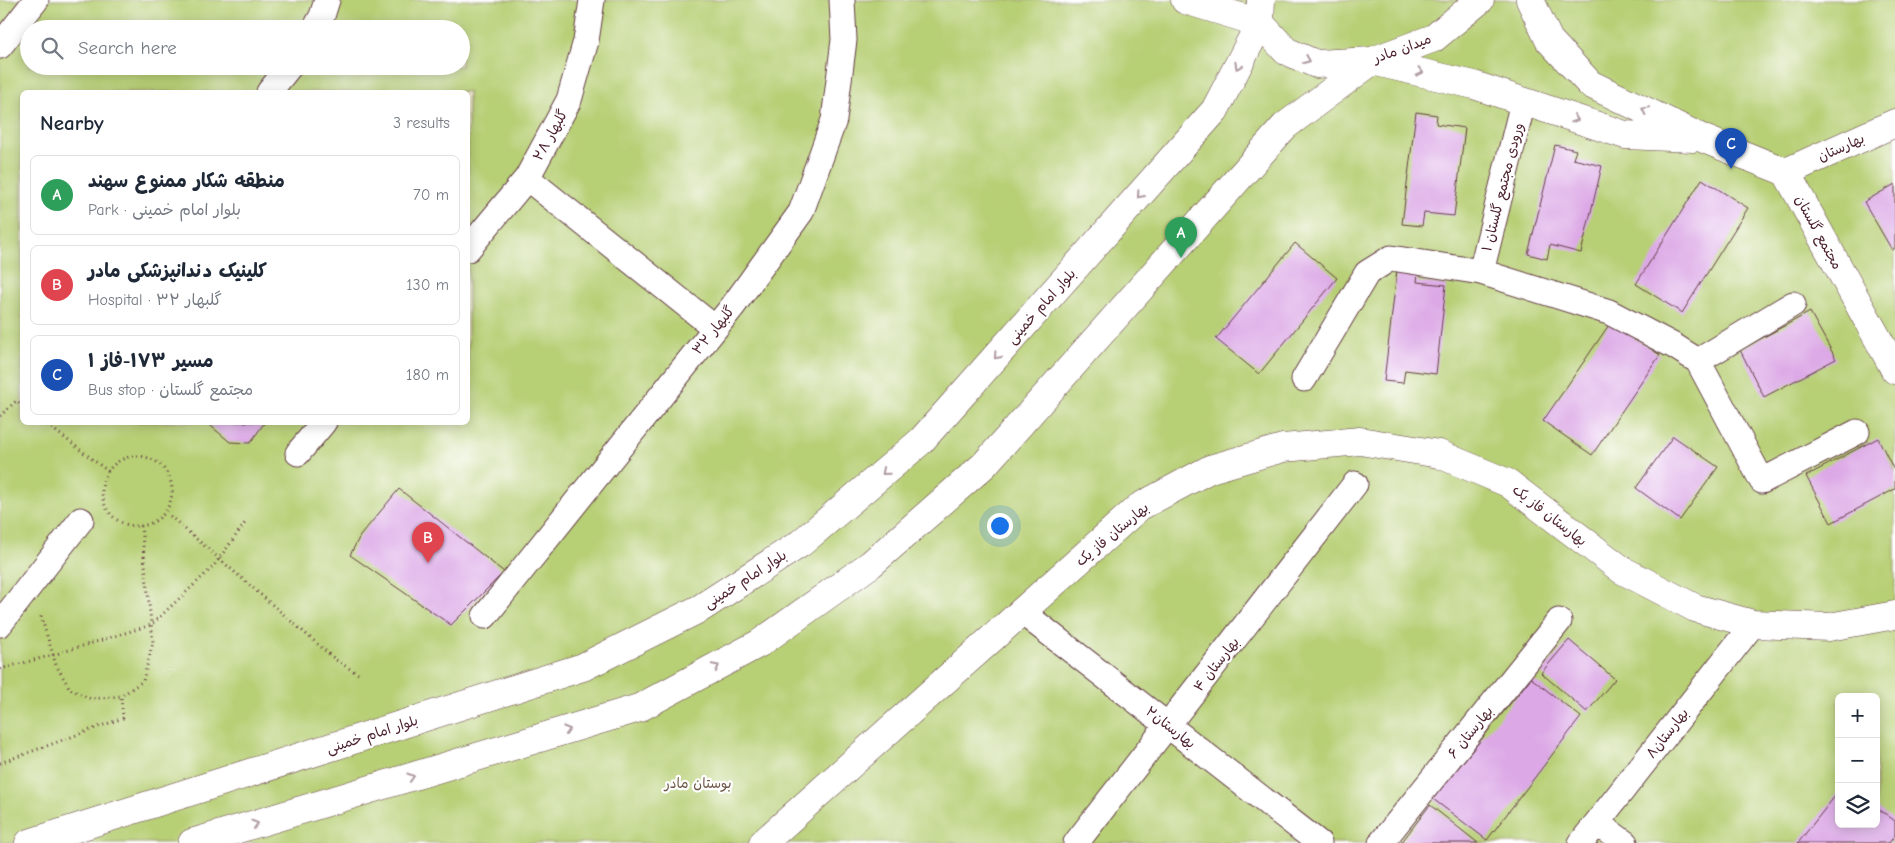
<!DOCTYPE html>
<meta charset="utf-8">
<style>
:root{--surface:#fff;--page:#f6f6f7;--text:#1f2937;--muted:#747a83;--line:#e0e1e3;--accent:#b45309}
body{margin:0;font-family:"Comic Neue","Playpen Sans Arabic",sans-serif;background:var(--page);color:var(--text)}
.controls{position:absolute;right:15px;bottom:15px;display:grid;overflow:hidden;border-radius:8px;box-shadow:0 2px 12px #0003}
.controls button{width:45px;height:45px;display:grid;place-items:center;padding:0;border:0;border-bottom:1px solid var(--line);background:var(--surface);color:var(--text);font:25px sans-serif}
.you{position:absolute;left:999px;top:525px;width:18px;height:18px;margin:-12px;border:4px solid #fff;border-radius:50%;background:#1a73e8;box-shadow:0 0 0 8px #1a73e833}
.badge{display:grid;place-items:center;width:32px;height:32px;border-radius:50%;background:var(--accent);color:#fff;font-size:16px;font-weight:700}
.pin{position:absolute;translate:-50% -41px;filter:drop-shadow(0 1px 2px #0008)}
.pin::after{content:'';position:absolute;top:26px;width:18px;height:15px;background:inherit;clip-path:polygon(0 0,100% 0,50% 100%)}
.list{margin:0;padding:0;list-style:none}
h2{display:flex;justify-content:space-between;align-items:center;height:65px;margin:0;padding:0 20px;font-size:21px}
h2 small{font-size:16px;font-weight:400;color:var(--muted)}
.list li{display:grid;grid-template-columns:32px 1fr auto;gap:15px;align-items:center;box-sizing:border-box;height:80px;margin:0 10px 10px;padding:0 10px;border:1px solid var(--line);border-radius:8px}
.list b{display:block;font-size:19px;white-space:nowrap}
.list p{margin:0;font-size:16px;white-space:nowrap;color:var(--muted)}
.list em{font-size:16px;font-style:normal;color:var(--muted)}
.icon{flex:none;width:28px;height:28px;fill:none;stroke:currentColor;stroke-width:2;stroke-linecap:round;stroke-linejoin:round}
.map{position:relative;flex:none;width:1895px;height:843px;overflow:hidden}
.search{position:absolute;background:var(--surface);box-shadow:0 2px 12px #0003;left:20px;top:20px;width:450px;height:55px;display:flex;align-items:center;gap:12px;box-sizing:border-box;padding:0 18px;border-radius:28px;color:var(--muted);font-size:19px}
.panel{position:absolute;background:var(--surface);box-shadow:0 2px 12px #0003;left:20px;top:90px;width:450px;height:335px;border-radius:8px}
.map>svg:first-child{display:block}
.green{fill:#b7cf74;stroke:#807750;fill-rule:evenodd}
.building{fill:#dca9e6}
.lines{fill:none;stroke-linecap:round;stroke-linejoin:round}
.street-casing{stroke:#633d43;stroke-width:27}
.secondary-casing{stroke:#633d43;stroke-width:29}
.primary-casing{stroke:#633d43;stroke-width:29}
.path{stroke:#633d43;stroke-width:3;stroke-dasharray:1 4;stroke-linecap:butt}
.street{stroke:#fff;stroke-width:25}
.secondary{stroke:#fff;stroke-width:28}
.primary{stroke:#fff;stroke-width:28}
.oneway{stroke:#ae9aa0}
.labels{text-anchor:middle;stroke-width:4.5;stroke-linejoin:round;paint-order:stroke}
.street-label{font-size:14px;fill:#4a1f2b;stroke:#fff}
.park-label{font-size:14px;fill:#6b5441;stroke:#fff}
</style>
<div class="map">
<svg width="1895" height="843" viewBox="0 0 1895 843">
<rect width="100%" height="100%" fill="#fff"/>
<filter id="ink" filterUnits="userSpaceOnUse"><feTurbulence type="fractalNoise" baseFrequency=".02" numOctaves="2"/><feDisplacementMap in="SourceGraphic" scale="10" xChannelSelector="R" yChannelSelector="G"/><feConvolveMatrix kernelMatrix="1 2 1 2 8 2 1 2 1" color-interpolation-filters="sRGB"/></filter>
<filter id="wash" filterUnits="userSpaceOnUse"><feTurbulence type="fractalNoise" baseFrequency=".0096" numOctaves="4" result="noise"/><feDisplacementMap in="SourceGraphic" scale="20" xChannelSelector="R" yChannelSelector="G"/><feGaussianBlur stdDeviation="1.12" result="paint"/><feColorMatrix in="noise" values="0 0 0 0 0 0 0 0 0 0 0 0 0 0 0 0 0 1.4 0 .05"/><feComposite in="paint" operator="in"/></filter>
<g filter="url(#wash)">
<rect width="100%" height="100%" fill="#eee8cc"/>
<path class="green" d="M0,0h1895v843h-1895zM29,29h432v37h-432zM22,92h446v330h-446zM1839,697h37v127h-37z"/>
<g id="blocks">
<path class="building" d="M1416,112l21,3 -1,9 29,4 -11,88 -30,-3 -2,13 -20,-2z
M1555,145l21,5 -3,9 29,7 -21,87 -31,-8 -3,14 -19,-5z
M1702,179l46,29 -66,105 -46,-29z
M1895,184v64l-3,2 -28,-48z
M1295,243l42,35 -78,96 -43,-35z
M1397,270l21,2 -1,10 29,3 -10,89 -31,-4 -2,13 -19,-2z
M1810,312l26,47 -72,38 -24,-47z
M1611,322l49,33 -68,100 -49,-34z
M206,422h59l-15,21 -20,-1z
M1673,436l45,31 -38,53 -44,-32z
M1878,438l17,34v17l-64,34 -25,-47z
M399,489l105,83 -53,53 -101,-70 10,-19z
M1569,640l46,39 -28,33 -46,-39z
M1531,678l50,39 -94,123 -54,-41z
M1839,791v33h37v-17l19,14v14l-6,8h-91z
M1430,805l48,38h-77z"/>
</g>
</g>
<g filter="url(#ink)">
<use href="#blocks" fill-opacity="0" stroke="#633d43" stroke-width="1"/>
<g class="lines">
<defs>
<path id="street" d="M315,29l7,-13 5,-16
M0,46l36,-46
M269,92l21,-26
M527,178l188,150
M468,249l59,-71 42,-78 17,-59 6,-41
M1481,272l42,-170
M1698,361l95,-57
M1304,379l63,-106 24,-15 90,14 128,40 65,34 24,15 64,120 95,-49
M298,453l26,-31
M1022,612l297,231
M485,616l248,-310 68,-94 33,-92 10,-80 -2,-40
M0,624l81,-104
M1597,823l28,20
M1076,843l279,-359
M1381,843l178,-222
M1581,843l172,-219"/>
<path id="secondary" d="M1185,0l75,23
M1530,0l19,40 41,44 114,55 82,33 109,198
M1372,61l102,24 151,50 68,3
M1786,172l109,-49
M763,843l376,-336 71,-38 73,-21 77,-7 79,13 69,29 114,87 73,38 58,16 76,3 66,-12"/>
<path id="primary" d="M1261,0l-1,23 26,28 30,13 56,-3 62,-23 46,-38
M29,843l554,-176 118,-59 100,-65 120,-102 294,-331 45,-87
M192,843l447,-135 121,-65 111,-79 113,-99 301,-339 87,-65"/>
</defs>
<use href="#street" class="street-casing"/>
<use href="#secondary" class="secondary-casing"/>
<use href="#primary" class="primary-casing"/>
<path class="path" d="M0,416l16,-15 6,5
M44,422l65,50
M102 491a35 35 0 1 1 70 0a35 35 0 1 1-70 0Z
M170,516l166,144 22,14
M41,616l15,49 14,24 21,10 30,-3 22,-15 10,-39 -12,-116
M0,669l53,-14 98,-30 62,-58 32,-44
M0,763l123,-45 -2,-22"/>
<use href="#street" class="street"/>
<use href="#secondary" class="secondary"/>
<use href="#primary" class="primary"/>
</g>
<defs><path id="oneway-chevron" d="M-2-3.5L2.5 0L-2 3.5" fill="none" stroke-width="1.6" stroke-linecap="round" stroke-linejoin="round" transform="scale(1.25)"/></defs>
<g class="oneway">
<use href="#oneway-chevron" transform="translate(1307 60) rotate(23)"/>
<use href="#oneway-chevron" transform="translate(1238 66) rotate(118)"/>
<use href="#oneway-chevron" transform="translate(1420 72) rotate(13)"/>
<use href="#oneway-chevron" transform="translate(1645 110) rotate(-154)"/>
<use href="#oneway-chevron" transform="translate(1575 119) rotate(18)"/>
<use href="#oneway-chevron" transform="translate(1140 195) rotate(132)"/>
<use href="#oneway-chevron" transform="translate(997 356) rotate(132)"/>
<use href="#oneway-chevron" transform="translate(885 472) rotate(140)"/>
<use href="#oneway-chevron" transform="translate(716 667) rotate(-28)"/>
<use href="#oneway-chevron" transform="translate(567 730) rotate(-17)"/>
<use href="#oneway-chevron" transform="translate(411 777) rotate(-17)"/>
<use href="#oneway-chevron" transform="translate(255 824) rotate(-17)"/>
</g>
</g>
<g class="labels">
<g class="street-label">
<text transform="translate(1402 48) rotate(-20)" y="5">میدان مادر</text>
<text transform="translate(550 135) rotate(-61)" y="5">گلبهار ۲۸</text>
<text transform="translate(1841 147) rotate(-24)" y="5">بهارستان</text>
<text transform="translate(1502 187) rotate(-76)" y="5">ورودی مجتمع گلستان ۱</text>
<text transform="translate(1819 232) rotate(61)" y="5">مجتمع گلستان</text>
<text transform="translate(1041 306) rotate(-48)" y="5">بلوار امام خمینی</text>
<text transform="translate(713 330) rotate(-51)" y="5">گلبهار ۳۲</text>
<text transform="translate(1550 515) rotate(38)" y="5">بهارستان فاز یک</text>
<text transform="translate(1112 534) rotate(-40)" y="5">بهارستان فاز یک</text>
<text transform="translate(745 579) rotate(-33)" y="5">بلوار امام خمینی</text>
<text transform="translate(1216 664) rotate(-52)" y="5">بهارستان ۴</text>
<text transform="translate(1171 727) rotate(38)" y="5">بهارستان۲</text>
<text transform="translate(1470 732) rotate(-51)" y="5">بهارستان ۶</text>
<text transform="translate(1667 733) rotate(-52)" y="5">بهارستان۸</text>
<text transform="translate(372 734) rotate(-18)" y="5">بلوار امام خمینی</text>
</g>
<g class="park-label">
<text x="698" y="788">بوستان مادر</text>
</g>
</g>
</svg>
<div class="controls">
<button>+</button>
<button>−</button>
<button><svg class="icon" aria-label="layers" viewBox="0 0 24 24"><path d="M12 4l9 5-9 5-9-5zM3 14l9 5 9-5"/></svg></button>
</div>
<div class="you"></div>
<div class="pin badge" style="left:1181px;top:258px;background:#2e9e5b">A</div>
<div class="pin badge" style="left:428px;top:563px;background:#e0444e">B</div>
<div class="pin badge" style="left:1731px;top:169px;background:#1a4fb4">C</div>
<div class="search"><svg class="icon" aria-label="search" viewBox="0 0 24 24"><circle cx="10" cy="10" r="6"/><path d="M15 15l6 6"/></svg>Search here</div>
<section class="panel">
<h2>Nearby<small>3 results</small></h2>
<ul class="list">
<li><span class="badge" style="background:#2e9e5b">A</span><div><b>منطقه شکار ممنوع سهند</b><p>Park · بلوار امام خمینی</p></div><em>70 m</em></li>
<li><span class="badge" style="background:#e0444e">B</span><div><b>کلینیک دندانپزشکی مادر</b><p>Hospital · گلبهار ۳۲</p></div><em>130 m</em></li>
<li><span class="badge" style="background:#1a4fb4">C</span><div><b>مسیر ۱۷۳-فاز ۱</b><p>Bus stop · مجتمع گلستان</p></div><em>180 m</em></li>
</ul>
</section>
</div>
